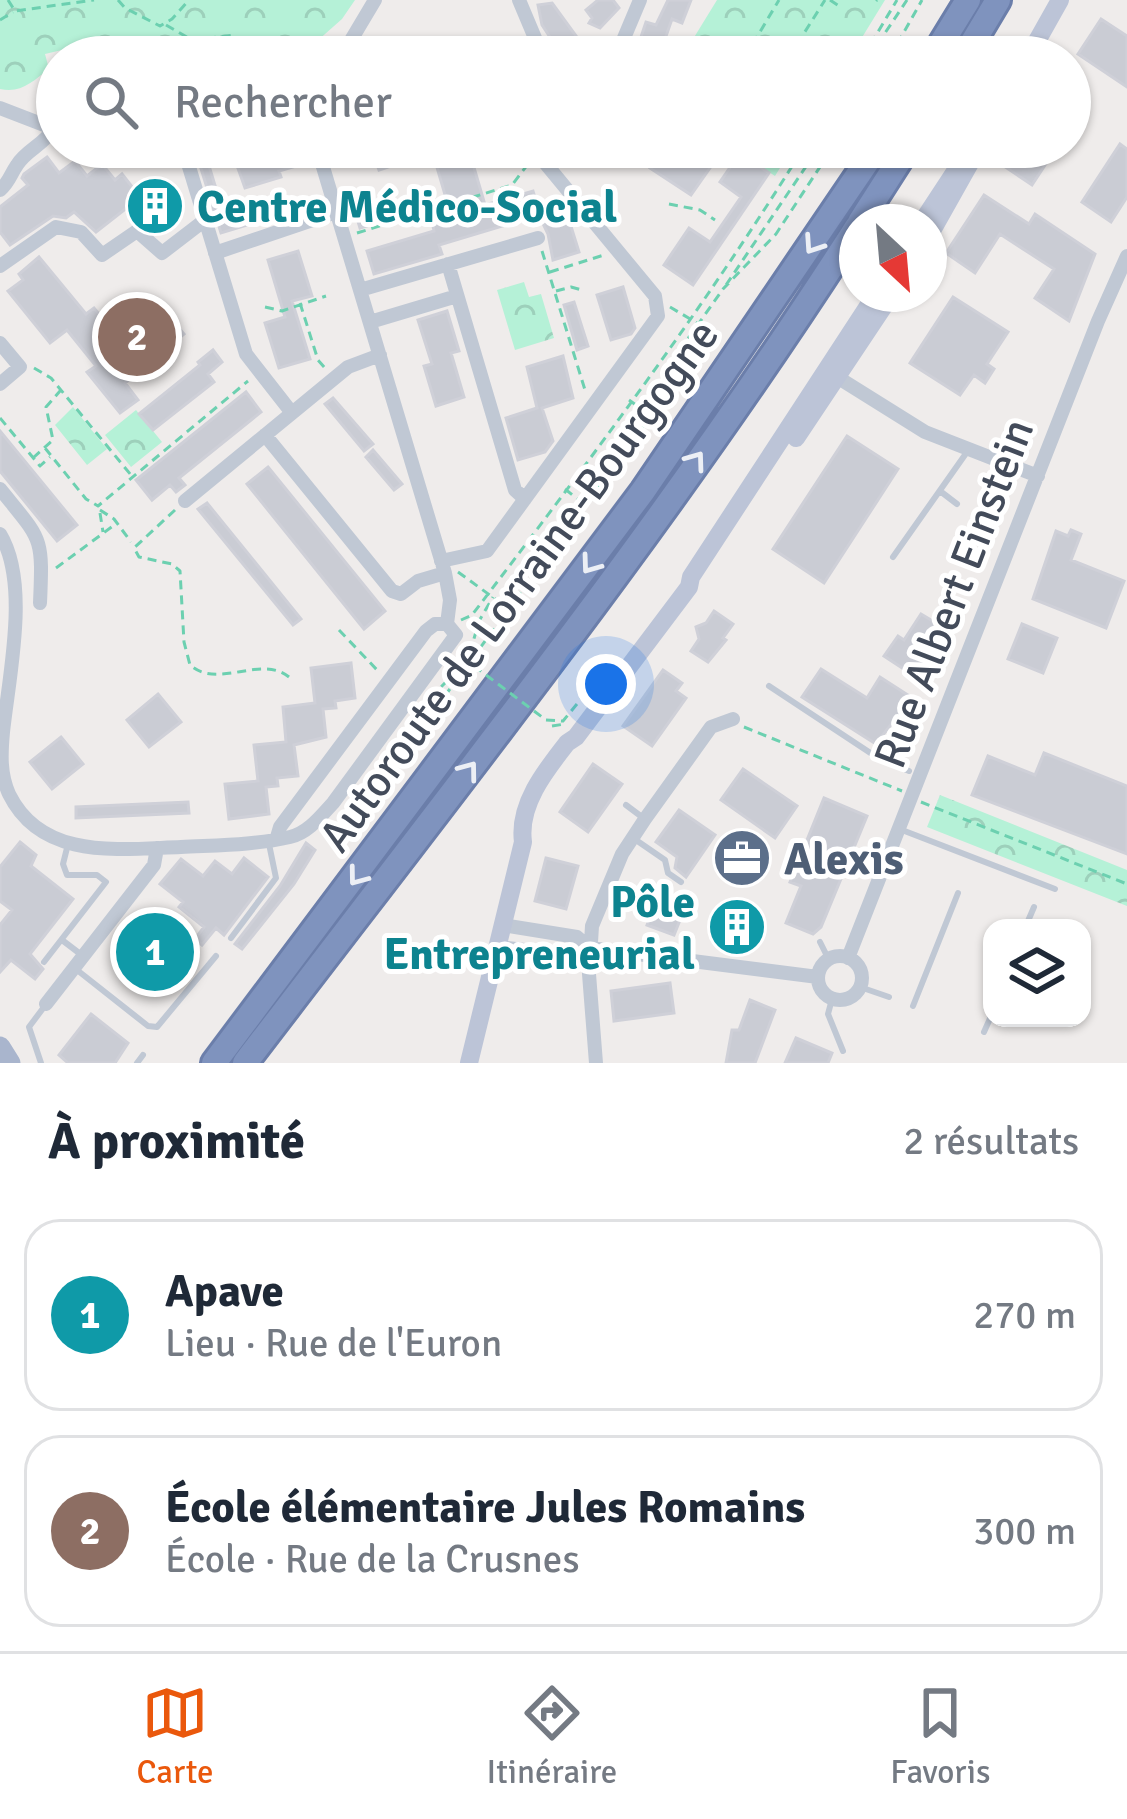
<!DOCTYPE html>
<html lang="fr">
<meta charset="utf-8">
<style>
:root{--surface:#fff;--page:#f2f2f3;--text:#1f2937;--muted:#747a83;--line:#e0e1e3;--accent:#ea580c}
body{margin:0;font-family:Signika,sans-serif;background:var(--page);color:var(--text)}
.controls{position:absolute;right:36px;bottom:36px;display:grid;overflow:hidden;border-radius:24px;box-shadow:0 3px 9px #0004}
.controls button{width:108px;height:108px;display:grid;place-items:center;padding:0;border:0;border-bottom:3px solid var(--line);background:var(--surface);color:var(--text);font:60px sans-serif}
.compass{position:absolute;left:839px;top:204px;width:108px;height:108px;border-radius:50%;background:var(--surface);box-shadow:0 3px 9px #0004;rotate:154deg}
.you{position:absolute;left:606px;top:684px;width:42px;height:42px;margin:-30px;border:9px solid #fff;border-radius:50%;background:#1a73e8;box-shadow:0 0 0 18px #1a73e833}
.badge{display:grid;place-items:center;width:78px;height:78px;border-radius:50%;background:var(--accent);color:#fff;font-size:39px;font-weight:700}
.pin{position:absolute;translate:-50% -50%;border:6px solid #fff;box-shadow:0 3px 12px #0006}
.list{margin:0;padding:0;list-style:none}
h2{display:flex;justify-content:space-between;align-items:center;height:156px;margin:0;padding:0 48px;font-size:51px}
h2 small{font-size:39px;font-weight:400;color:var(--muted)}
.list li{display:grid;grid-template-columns:78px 1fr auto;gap:36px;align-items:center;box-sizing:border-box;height:192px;margin:0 24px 24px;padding:0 24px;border:3px solid var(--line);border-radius:36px}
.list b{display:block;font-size:45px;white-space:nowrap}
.list p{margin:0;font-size:39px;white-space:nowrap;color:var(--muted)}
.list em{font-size:39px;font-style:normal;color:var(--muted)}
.icon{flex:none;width:66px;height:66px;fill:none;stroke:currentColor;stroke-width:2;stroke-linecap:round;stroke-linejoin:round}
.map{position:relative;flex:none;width:1127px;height:1063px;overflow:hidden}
.search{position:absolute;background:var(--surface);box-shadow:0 3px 9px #0004;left:36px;right:36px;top:36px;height:132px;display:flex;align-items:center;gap:30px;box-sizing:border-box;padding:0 42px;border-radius:66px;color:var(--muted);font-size:45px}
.sheet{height:588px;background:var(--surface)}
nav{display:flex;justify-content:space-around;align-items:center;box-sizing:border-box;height:168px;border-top:3px solid var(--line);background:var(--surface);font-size:33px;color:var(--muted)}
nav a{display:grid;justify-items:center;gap:6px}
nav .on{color:var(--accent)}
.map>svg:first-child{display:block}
.forest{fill:url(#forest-crowns)}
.building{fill:#caccd4;stroke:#cfd0d8;stroke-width:3}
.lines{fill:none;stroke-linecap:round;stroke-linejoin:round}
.motorway-casing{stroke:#6b7eaa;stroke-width:30}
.path{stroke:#6cd0b0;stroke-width:3;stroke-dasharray:9 6;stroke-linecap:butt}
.service{stroke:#c0c8d4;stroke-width:6}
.minor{stroke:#c0c8d4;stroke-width:14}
.secondary{stroke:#bcc4d7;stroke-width:18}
.primary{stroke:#a9b5cd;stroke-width:21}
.motorway{stroke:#7f93be;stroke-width:24}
.path-bridge{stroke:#6cd0b0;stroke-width:3;stroke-dasharray:9 6;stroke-linecap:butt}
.oneway{stroke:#eceff5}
.labels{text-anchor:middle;stroke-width:10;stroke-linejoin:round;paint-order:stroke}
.culture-label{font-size:45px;font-weight:bold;fill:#0d838f;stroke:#fff;text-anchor:start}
.street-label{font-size:45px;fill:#434b5a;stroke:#fff}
.service-label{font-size:45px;font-weight:bold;fill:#4e5e75;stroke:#fff;text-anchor:start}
</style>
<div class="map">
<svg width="1127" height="1063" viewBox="0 0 1127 1063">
<defs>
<pattern id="forest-crowns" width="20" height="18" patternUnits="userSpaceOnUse" patternTransform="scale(3)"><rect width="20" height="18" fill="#b5f1d7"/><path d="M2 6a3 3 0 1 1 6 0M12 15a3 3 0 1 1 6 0" fill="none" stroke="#9dd0bb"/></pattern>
</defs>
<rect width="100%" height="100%" fill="#efeceb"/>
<path class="forest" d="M0,0h355l-13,19 -43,38h-217l-3,-11 -34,8 4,15c-16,12 -28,25 -49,20z
M717,0h168l-35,57h-168z
M730,147h63l-18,29z
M524,282l5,15 12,-3 13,44 -39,12 -18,-60z
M73,407l34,42 -20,16 -32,-40z
M136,410l26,32 -31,25 -26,-32z
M940,795l187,75v36l-200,-79z"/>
<path class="building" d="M598,0h15l6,8 -19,20 -11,-5 3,-5 -6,-8z
M668,0h23l-9,23 -10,-4 -7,20 1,10 -10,1 1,7h-13l-3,-20 5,-15 10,3z
M552,3l35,48 -8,6h-16l-21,-32 -4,-20z
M1101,19l26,17v51l-49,-33z
M1120,144l7,5v48l-16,25 -29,-20z
M253,147h44l6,17 -24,7 2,6 -36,11 -10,-28 20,-7z
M371,147h37l4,12 -33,11z
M431,147h37l17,58 48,-14 7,23 25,-7 14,45 -26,8 -5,-26 -9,-19 -100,30 3,9 -68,20 -7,-23 67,-20 -2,-10 19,-6z
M664,147h14l32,21 -19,27 -41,-27z
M1017,147h20l14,9 -19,29 -28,-19z
M740,153l29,20 -76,112 -29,-20 25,-37 21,14 31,-45 -21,-15z
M206,156l18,59 11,-4 9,4 3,10 -26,8 -23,-74z
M47,157l12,16 16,-12 12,15 15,-12 13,16 7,-6 18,23 17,-13 19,24 -23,19 -20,-24 -37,29 -22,-20 -8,6 -13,-2 -43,29 -10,-13v-25l28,-22 -6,-7 2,-4z
M369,189l10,33 -19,6 -10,-33z
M984,195l45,29 6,-10 60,40 -26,67 -34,-23 19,-29 -54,-35 -25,39 -29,-20z
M298,251l14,45 -20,5 18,58 -31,9 -14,-45 20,-6 -17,-57z
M39,257l47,57 8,-6 34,40 40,-33 16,19 -16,13 7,8 -10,8 -6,-8 -34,28 13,17 -18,13 -33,-41 9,-6 -29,-36 -17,13 -42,-52 15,-11 -4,-6z
M623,287l12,41 -4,6 -20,6 -14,-45z
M953,297l55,35 -21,32 7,5 -9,14 -11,-8 -14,20 -50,-32z
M574,302l14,44 -11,4 -13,-45z
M447,311l12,40 -8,2 13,44 -28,9 -12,-40 8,-2 -14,-44z
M213,350l9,12 -14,12 6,8 -61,48 -14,-16 61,-49 -2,-3z
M563,356l10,42 -31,10 11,33 -8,11 -27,8 -12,-42 31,-10 -10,-41z
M246,392l15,20 -82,66 6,7 -9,7 -6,-7 -18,15 -16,-20z
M333,398l40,46 -9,7 -39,-47z
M0,431l77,94 -20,16 -57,-70z
M847,436l51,33 -74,114 -51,-34z
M373,450l29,34 -8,6 -28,-33z
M268,467l117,144 -21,18 -117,-145z
M207,503l94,116 -8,6 -95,-116z
M1071,530l10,4 -10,26 53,21 -18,47 -73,-29 23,-68 12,5z
M714,611l19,13 -10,14 3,2 -18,22 -17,-11 8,-12 -3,-12 10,-4z
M921,614l20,12 -17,27 17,11 -13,21 -44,-29 14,-20 6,4z
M1022,624l35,14 -14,35 -35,-14z
M351,663l4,35 -20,3 1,7 -13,1 3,28 -32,8 4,31 -21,2 1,8 -12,1 3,27 -40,5 -4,-35 33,-3 -4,-36 32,-3 -3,-35 32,-4 -4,-35z
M821,669l46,29 13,-21 37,24 -10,14 -11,3 -20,26 -74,-47z
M663,670l19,13 -6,8 10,7 -34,48 -29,-20z
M158,694l23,28 -32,25 -22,-27z
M61,737l22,27 -31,25 -22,-27z
M1044,753l83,33v68l-155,-59 16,-39 47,19z
M593,764l29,20 -34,48 -28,-20z
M743,769l54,37 -22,32 -54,-38z
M824,798l43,18 -46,111 -8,7 -27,-11 15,-37 -11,-4z
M188,802l1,11 -113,5v-11z
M679,810l36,25 -29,42 -11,-9 2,-11 -21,-15z
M738,837l25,18 -19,26 -25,-16z
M20,842l16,13 -5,11 42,33 -43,55 13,15 -8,10 -24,-19 -11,12v-47l12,-15 -12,-9v-34z
M306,843l9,7 -21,34 -52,65 -7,-5 45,-58z
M244,858l24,19 -44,58 -8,-7 -14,17 -7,-6 9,-12 -25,-20 4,-5 -23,-18 21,-25 22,17 12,-15 17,13z
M546,858l32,8 -12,43 -31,-8z
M657,899l27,11 -10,25 -27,-10z
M722,910l33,3 -4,31 -33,-4z
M155,925l26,20 -11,14 -8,-6 -20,25 -18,-14z
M670,983l4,30 -60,8 -3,-30z
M750,1000l25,10 -20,53h-29l6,-33h7z
M91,1014l37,29 -13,20h-47l-9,-8z
M796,1038l36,15 -4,10h-43z"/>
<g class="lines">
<defs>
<path id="motorway" d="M933,57l35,-57
M964,57l34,-57
M860,222l48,-75
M214,1063l429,-572 234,-344
M245,1063c209,-274 426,-545 612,-836"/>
</defs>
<use href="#motorway" class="motorway-casing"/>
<path class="path" d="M8,0l7,11 79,-11
M118,0l7,8 35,18 12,-7 17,-19
M830,0l9,6
M876,1l1,-1
M0,20l13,-8
M166,25l26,15 43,-5
M745,57l34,-57
M789,57l36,-57
M863,57l34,-57
M869,57l38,-57
M890,57l32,-57
M669,204l31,6 15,10
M357,233l155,-48 16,-21
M542,251l43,139
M550,272l54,-17
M726,285l81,-120 -3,-5 8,-13
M556,291l15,-4 11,3
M300,303l18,57 7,8
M265,307l17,4 44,-15
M670,307l27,16
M34,368l17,10 80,97
M629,400l21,15
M0,418l40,48 10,-9
M45,448l41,51 12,7 150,-125
M33,458l20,-18 -7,-33 14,-16
M565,489l20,16
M100,510l14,9 17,23
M175,510l-41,38 5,9 33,7 8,7 4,71 6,23c28,25 71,-11 99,12
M100,513l3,19
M56,568l61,-45
M458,572l51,37
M461,620l11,-5c115,-151 232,-306 332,-468
M339,630l40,42
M461,655l13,11
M420,708l48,-48 11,-39 14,-24
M546,720l17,1 46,-56
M552,726l13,-2
M744,727l158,64
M364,783l33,-22 274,-373 16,-48 36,-51 53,-55 57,-87
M921,802l206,82"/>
<path class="service" d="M940,491l17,13
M893,557l74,-105
M769,686l106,70 34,15
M626,805l16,12
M902,830l153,59
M633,838l32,22 3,13 13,9
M1025,928l9,-21
M231,938l45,-60 -7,-34
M62,940l21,16
M820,942l9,18
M44,962l62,-80 -9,-7h-30l-4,-11 5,-20
M77,970l71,56 9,1 59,-71
M860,987l29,10
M832,999l-4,15 15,37
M913,1006l45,-113
M984,1032l8,-18
M41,1063l-12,-36 15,-20
M137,1063l6,-8"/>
<path class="minor" d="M519,0l24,57
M341,57l34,-57
M616,57l24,-57
M0,108l57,22
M183,147l63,207 46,59
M0,190c10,-9 10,-15 17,-25 9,-15 28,-21 36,-36
M215,253l121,-41
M448,264l67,226 10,9
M0,266l56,-39 25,5 21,23 35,-24 25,22 43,-33
M360,290l178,-52
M370,322l87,-26
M0,343l20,24 -20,17
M829,372l96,60 113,44
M265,435l127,156 9,3 17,-13 27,-8
M0,489c42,52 43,46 40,114
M185,501l163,-134 32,-12
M0,534c30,49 9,141 3,198 -2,22 -3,42 6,62 33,67 111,55 172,53 37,-2 74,-2 109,-10 18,-4 31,-21 43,-34l123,-168 -9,-11 3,-24 -5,-27 -128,-426
M441,561l46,-10 171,-235 -3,-20 -119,-144
M277,837l3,-10 146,-196 9,-7h12
M503,925l74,12 13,11 228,29
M498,947l78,9 14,-8
M818 978a22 22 0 1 1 44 0a22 22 0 1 1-44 0Z
M848,958l250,-637 29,-65
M46,1004l108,-139 3,-17
M596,1063l-7,-89 3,-48 30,-72 23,-35 66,-92 22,-8"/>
<path class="secondary" d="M1028,57l32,-57
M922,222l40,-61
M929,236l50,-89
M796,438l96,-144
M469,1063l54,-221c-5,-37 22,-71 44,-99l9,-6 113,-150 2,-10 185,-283"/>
<path class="primary" d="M0,1047l10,16"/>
<use href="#motorway" class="motorway"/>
<path class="path-bridge" d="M474,666l72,54"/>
</g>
<defs><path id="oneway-chevron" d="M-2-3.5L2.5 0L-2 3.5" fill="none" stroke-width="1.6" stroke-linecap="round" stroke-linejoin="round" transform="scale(3)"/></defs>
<g class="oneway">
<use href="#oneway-chevron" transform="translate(813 245) rotate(124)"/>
<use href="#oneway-chevron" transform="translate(696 460) rotate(-54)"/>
<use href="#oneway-chevron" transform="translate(590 565) rotate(126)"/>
<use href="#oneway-chevron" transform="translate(469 770) rotate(-53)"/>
<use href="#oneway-chevron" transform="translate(357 877) rotate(127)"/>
</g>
<defs>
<symbol id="building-disc" viewBox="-11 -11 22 22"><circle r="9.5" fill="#0f9aa8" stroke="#fff"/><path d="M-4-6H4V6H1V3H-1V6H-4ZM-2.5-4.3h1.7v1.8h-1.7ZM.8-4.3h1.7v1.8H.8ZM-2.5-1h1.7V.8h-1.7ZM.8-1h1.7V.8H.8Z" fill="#fff"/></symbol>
<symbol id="office-disc" viewBox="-11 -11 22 22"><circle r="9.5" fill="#5c6f8a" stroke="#fff"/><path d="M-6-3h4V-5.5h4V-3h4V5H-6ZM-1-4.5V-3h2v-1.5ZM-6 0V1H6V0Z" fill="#fff"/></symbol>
</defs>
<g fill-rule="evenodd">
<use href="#building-disc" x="122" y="173" width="66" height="66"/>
<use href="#office-disc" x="709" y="825" width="66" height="66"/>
<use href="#building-disc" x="704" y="894" width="66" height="66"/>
</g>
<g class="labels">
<g class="culture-label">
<text x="197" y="222">Centre Médico-Social</text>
<text x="695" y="917" text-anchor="end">Pôle<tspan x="695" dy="52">Entrepreneurial</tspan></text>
</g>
<g class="street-label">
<text transform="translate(518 585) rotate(-54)" y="16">Autoroute de Lorraine-Bourgogne</text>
<text transform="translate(953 593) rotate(-69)" y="16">Rue Albert Einstein</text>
</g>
<g class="service-label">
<text x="784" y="874">Alexis</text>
</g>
</g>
</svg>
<div class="controls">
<button><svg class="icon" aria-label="layers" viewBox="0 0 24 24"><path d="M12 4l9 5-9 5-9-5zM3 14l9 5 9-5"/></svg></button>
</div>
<svg class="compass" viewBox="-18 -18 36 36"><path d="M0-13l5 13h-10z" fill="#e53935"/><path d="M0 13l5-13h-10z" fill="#747a83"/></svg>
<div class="you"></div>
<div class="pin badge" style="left:155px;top:952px;background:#0f9aa8">1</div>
<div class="pin badge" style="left:137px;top:337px;background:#8d6e63">2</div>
<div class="search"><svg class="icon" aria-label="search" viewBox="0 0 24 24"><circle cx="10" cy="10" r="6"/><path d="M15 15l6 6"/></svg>Rechercher</div>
</div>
<section class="sheet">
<h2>À proximité<small>2 résultats</small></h2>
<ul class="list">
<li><span class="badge" style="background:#0f9aa8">1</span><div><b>Apave</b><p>Lieu · Rue de l'Euron</p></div><em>270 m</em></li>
<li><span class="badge" style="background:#8d6e63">2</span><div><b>École élémentaire Jules Romains</b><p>École · Rue de la Crusnes</p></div><em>300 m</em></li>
</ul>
</section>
<nav>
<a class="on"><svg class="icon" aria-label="map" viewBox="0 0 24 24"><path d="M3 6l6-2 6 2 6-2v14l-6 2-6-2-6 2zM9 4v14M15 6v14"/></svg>Carte</a>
<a><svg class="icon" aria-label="directions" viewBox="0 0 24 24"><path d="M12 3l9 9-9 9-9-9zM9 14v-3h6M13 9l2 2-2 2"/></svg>Itinéraire</a>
<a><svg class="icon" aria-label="saved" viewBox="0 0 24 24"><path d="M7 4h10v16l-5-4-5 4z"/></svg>Favoris</a>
</nav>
